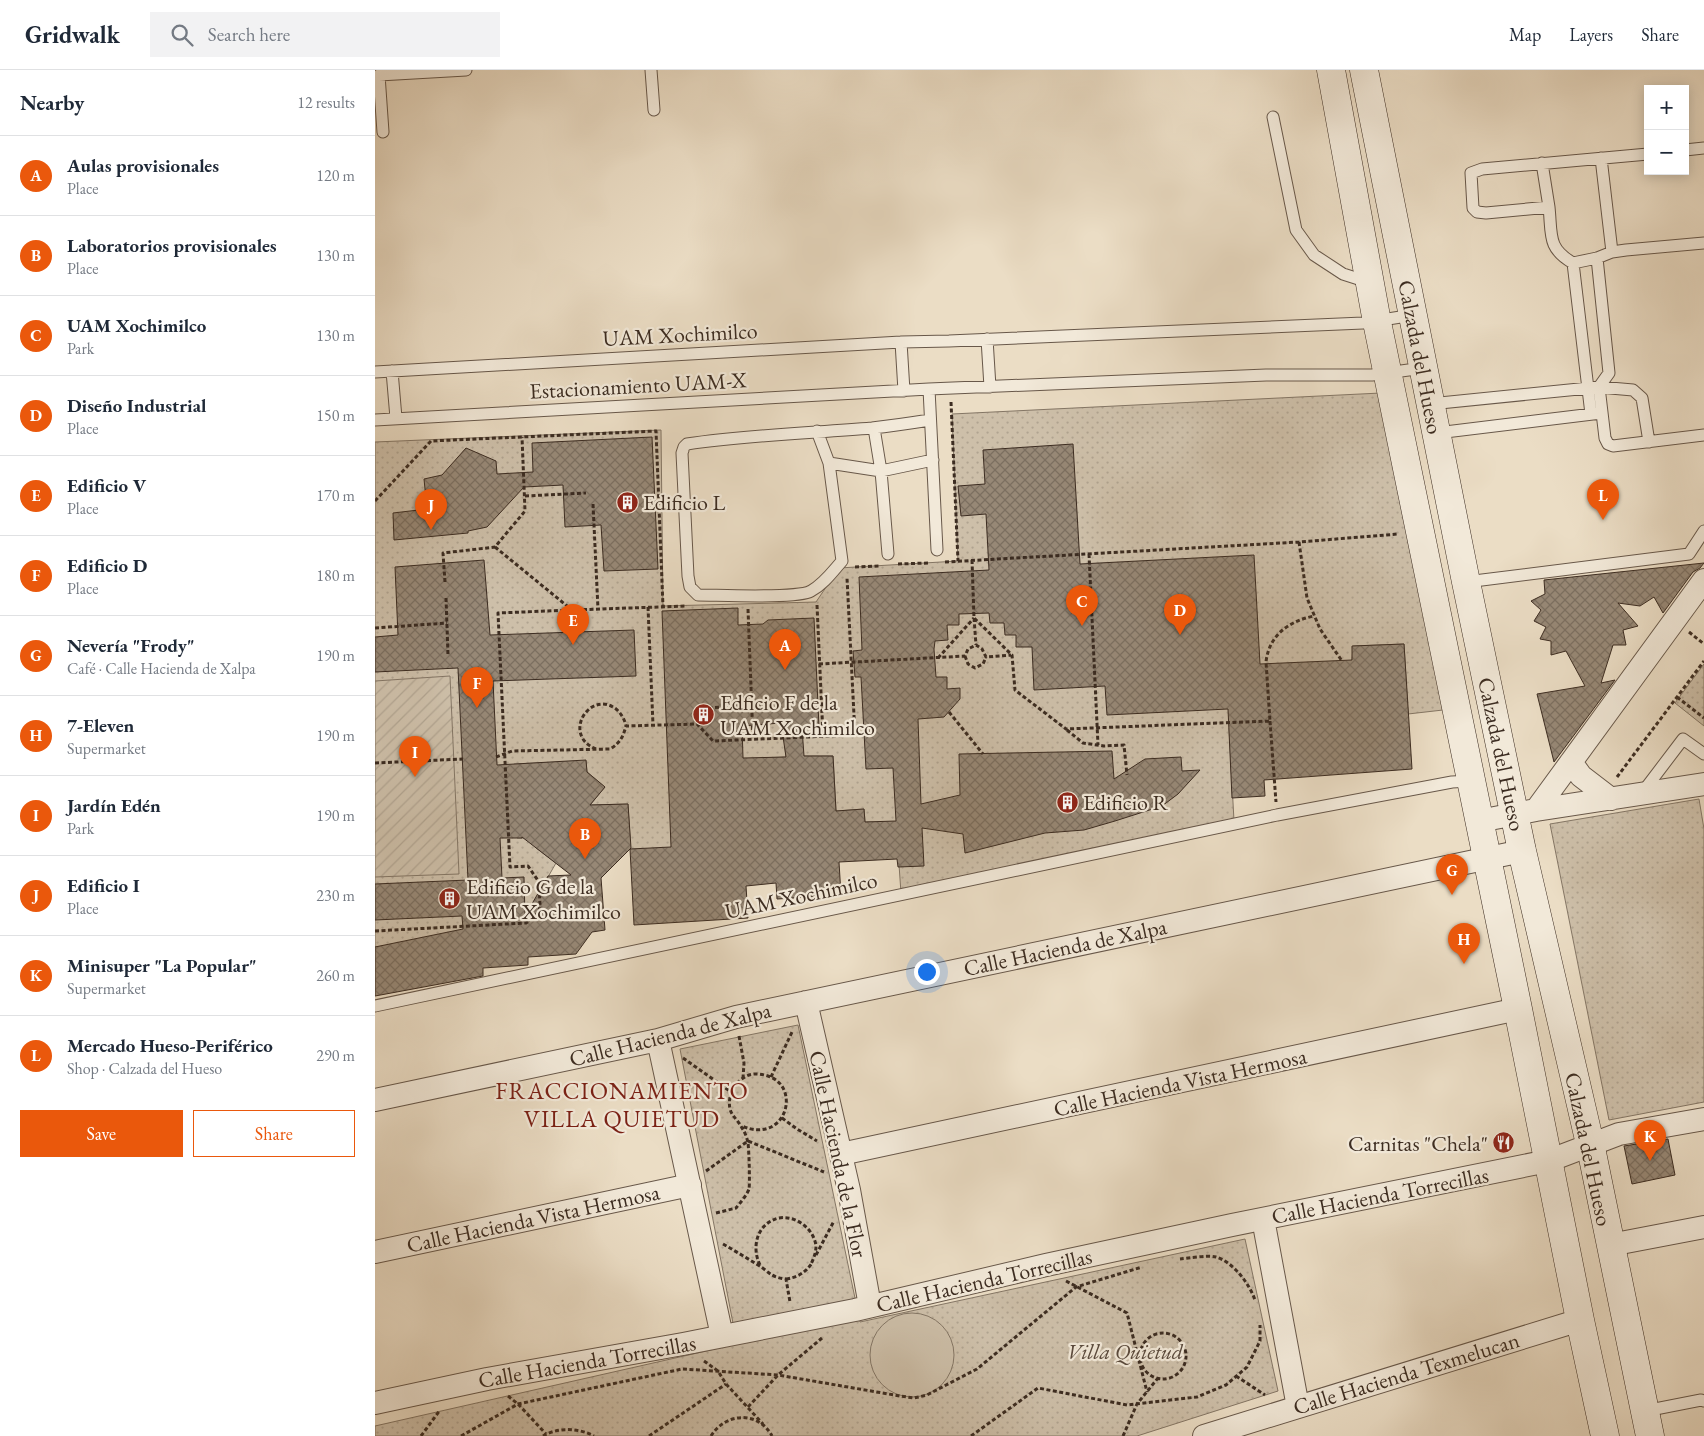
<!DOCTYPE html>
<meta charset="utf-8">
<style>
:root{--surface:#fff;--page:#f2f2f3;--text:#1f2937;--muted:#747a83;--line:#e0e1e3;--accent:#ea580c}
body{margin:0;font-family:"EB Garamond",serif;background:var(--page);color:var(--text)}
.controls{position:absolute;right:15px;top:15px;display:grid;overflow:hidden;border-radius:0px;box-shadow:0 2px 12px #0003}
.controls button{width:45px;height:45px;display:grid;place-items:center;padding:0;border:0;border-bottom:1px solid var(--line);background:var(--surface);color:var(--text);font:25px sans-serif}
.you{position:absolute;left:551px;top:901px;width:18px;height:18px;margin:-12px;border:4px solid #fff;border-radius:50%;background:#1a73e8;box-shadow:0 0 0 8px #1a73e833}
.badge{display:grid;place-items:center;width:32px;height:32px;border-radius:50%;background:var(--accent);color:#fff;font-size:16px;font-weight:700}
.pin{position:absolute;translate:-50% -41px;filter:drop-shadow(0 1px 2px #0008)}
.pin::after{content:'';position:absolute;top:26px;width:18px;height:15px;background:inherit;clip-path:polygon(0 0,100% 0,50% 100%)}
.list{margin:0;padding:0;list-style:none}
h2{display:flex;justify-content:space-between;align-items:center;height:65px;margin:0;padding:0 20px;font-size:21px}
h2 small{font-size:16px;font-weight:400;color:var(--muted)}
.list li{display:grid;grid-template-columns:32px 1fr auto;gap:15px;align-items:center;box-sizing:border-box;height:80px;padding:0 20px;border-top:1px solid var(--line)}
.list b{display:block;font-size:19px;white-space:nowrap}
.list p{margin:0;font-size:16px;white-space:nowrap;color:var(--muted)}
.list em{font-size:16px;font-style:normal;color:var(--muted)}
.actions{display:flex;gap:10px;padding:15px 20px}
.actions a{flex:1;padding:11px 0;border:1px solid var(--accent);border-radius:0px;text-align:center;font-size:18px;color:var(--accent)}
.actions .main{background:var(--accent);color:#fff}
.icon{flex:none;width:28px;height:28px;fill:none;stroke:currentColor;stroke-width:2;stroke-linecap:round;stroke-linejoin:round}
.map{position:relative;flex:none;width:1329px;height:1366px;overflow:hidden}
header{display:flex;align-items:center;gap:30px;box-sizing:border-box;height:70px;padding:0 25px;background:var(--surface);border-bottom:1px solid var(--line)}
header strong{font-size:24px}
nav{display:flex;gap:28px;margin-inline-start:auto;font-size:18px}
.search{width:350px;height:45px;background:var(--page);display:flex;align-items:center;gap:12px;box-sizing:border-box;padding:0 18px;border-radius:0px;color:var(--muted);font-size:19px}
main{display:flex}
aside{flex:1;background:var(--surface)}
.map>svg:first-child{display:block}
.grass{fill:url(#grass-dots);stroke:#847665}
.garden{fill:url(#garden-furrows);stroke:#847665}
.pitch{fill:#cdbfa9;stroke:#847665}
.building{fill:url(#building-cross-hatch);stroke:#3c2c21;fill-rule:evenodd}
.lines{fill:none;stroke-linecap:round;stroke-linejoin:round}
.service-casing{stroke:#68584a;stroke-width:13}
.minor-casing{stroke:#68584a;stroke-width:24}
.secondary-casing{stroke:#3c2c21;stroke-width:29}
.path{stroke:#3c2c21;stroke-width:3;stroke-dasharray:4 2.5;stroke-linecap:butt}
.service{stroke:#f2e9d9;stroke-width:11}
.minor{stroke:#f2e9d9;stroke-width:22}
.secondary{stroke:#f2e9d9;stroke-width:28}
.labels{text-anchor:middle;stroke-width:4.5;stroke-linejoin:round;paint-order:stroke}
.street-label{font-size:22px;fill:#3c2c21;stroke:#f2e9d9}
.poi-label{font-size:22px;fill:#3c2c21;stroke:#f2e9d9;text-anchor:start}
.park-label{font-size:22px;font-style:italic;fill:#59493c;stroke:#f2e9d9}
.neighbourhood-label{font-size:24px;letter-spacing:1px;fill:#7a1f14;stroke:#f2e9d9}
</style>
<header>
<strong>Gridwalk</strong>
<div class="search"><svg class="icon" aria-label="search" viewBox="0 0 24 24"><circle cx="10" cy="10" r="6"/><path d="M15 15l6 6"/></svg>Search here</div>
<nav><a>Map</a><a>Layers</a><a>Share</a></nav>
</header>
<main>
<aside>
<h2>Nearby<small>12 results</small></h2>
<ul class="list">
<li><span class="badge">A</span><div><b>Aulas provisionales</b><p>Place</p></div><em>120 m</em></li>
<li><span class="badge">B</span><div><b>Laboratorios provisionales</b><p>Place</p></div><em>130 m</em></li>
<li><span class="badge">C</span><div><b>UAM Xochimilco</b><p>Park</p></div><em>130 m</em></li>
<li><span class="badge">D</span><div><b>Diseño Industrial</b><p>Place</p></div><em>150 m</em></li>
<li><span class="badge">E</span><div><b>Edificio V</b><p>Place</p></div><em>170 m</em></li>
<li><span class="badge">F</span><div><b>Edificio D</b><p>Place</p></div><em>180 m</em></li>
<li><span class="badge">G</span><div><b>Nevería &quot;Frody&quot;</b><p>Café · Calle Hacienda de Xalpa</p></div><em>190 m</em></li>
<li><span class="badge">H</span><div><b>7-Eleven</b><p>Supermarket</p></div><em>190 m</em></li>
<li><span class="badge">I</span><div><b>Jardín Edén</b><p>Park</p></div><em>190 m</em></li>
<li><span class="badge">J</span><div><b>Edificio I</b><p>Place</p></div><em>230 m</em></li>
<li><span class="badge">K</span><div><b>Minisuper &quot;La Popular&quot;</b><p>Supermarket</p></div><em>260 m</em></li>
<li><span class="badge">L</span><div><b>Mercado Hueso-Periférico</b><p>Shop · Calzada del Hueso</p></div><em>290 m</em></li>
</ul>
<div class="actions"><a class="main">Save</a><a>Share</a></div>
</aside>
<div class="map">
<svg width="1329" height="1366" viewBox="0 0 1329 1366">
<defs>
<pattern id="grass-dots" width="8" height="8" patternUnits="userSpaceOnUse" patternTransform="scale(1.25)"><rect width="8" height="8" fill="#cdbfa9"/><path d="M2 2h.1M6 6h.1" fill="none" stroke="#b1a491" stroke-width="1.8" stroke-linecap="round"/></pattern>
<pattern id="garden-furrows" width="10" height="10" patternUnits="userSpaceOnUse" patternTransform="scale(1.25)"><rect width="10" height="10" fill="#cdbfa9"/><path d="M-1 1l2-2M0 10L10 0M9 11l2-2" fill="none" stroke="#b1a491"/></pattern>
<pattern id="building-cross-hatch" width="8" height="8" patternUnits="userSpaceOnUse" patternTransform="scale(1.25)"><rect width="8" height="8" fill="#978876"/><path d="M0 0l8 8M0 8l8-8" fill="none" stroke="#7c6f60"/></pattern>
</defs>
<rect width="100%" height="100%" fill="#ebddc5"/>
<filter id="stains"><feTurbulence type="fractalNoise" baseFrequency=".004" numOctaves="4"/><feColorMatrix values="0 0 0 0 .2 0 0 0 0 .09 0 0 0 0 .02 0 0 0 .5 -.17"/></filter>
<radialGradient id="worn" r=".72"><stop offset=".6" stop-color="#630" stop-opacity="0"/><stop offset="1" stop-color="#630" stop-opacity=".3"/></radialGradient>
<path class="grass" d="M1006,323l62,317 -35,4 -4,-70 -51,2 -1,14 -123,68 5,93 -333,72 -5,-71h-31l-1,-13 -28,2 -3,-55h-29l-17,-14 -2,6 1,9 -25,1 4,102 -135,-11 -5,5 5,-17 -2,-33 -38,1 15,-18 -18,-15 -1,-11 -72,3 3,74h26l-7,10 20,15 -8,14 3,47 -176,23v-505l286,-12 2,176 153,-4 23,-34 119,-7 -6,-147z
M1329,594v62l-29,-23z
M1324,729l5,30v273l-95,18 -59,-296z
M423,955l62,297 385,-83 33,152 -141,45h-762v-10l362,-82 -57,-295z"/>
<path class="garden" d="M75,606l9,198 -84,3v-196z"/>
<path class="pitch" d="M495 1285a42 42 0 1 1 84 0a42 42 0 1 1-84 0Z"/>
<path class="building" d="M277,367l6,132 -54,2 -3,-46 -36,2 -2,-42 -39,2 -37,40 -19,4v2l-74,7 -1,-27 34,-4 -3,-30 18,-4 24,-27 30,13 1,13 36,-2 -1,-29z
M698,374l7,120 174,-9 6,109 92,-4v-14l52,-2 8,125 -148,11 1,16 -33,2 -4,-89 -121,6 -2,-29 -71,4 -2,-43h-16v-12h-11l-1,-12h-14l-1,-10 -30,1v11h-12l1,15 -13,1 -1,8 2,28h11v12l13,-1v11l-16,18 -26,2 3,85 39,-9 -1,-41 153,-3 2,28 31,-20 36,-2 1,14 18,-1 -22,24 -16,12 -47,15 -31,9 -39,3 -80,20 -2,-19 -41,-6 2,38 -26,1 -1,-8 -58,3 2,33 -64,4 -1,-16 -30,3 2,32 -114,7 -4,-76 41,-2 -9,-236 76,-3v17l25,-1 5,-4 46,-2 5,109 -17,1 2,28h29l3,55 28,-2 1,13 31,-1 -3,-53 -27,1 -5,-92h-6l-2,-26 9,-1 -3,-73 130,-7 -3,-56 -25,2 -3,-30 27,-2 -2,-34zM406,653l5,34 -43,1 -1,-32z
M109,490l6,75 144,-5 2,46 -143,5 4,84 89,-5 1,12 18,15 -15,18 38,-1 3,44 -30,30 4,52 -13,2 -16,22 -48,3v8l-45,3v8l-108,20v-49l88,-18 -1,-13 -87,4v-36l93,-4 -10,-212 -83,4v-35l23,-2 -3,-68zM147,767l49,38 -23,1 -23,40 -1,-39 -22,1 -2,-40h22z
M1329,493l-4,5 -7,4 -30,41 -9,-16 -14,9 -22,-3 20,23 -15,4 3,15h-13l-12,38 14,-3 -61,82 -17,-68 48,-8 -19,-35 -15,4v-14l-11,-2 6,-12 -12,-6 7,-11 -10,-9 14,-7 -1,-14z
M1293,1069l7,36 -43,9 -8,-38z"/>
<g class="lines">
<defs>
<path id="service" d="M276,0l3,40
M898,47l23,113 18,25 29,19 25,8
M8,62l-4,-57 87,-5
M1310,80l19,-2
M1273,84l-166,15 -11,4 2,35 4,4 9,1 63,-6c3,28 -2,41 24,56l24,-5 15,-6 14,-2 78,-7
M1226,88l11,94
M1167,93l7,44
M1222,188l12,115 -10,14 6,51 3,6 5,2 91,-11
M1198,193l18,151
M612,269l3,48
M526,272l3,49
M17,301l4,47
M0,302l526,-30 48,-1 414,-18 50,-8
M554,319l8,161
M1055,334l169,-17 34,3 9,8 7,44
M0,350l554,-31 337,-14h106l51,-7
M499,358l7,43 7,83
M442,361l12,32 13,98c-9,10 -18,23 -31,30 -14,8 -92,4 -113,4l-8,-8 -2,-11 -6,-123 2,-6 3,-3c62,-9 124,-11 185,-16 19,-2 39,-5 58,-8
M1062,363l164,-20
M454,393l52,8 52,-11
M1091,512l223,-28 15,-23
M1267,723l41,-54 21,15
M0,936l902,-191 175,-33 19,-1
M1270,1341l56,-11 3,1"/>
<path id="minor" d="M1196,692l10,14 30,23
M1161,740l168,-230
M1104,751l57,-11 168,-26
M431,932l43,188 21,116
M283,970l64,296
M0,1030l283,-60 78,-23 786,-166
M466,1084l677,-145
M888,1149l35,188
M1235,1175l94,-18
M0,1182l315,-67
M0,1333l112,-24 196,-35 172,-34 191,-45 186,-40 316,-64 71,-27 85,-15
M829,1366l376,-116"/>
<path id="secondary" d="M956,0l46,252 141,687 62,311 25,116
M989,0l102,512 56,269 69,297 59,288"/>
</defs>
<use href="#service" class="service-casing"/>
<use href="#minor" class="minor-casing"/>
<use href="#secondary" class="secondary-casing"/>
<path class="path" d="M576,332l7,159
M150,426l61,-3
M0,431l56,-60 225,-10 7,176
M218,434l5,105
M924,472l8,56 13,31 22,32
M120,477l77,63 115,-4
M714,484l9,191
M597,490l2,58 38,37 3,35 51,39 204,-8 -4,-59c3,-27 23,-41 48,-46
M570,492l354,-20 99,-8
M523,494l31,-1
M480,497l24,-1
M70,512l-2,-29 52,-6 30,-36 -3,-74
M71,528l2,57
M442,535l6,131
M273,537l5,118
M373,539l5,130
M599,548l2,27
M0,558l72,-5
M1314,562l15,12
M590,586l3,8 7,4 8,-4 3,-7
M563,588l36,-40
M444,594l146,-8 3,-7 8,-4 6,4 4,8 25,-2
M1302,627l27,21
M574,642l34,42
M895,651l6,81
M322,654l12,-16 43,-3
M692,660l16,13 21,3 20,-1 3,30
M221,679c-35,-14 -6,-60 20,-40 5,4 9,11 10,17
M121,687l16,-6 98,-2c10,-6 13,-12 16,-23l71,-2 16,17 142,-6 -8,-157
M0,693l88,-4
M1242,707l87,-116
M0,861l151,-8 13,-11 1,-7 -1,-23 -11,-16 -18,1 -12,-254 74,-3
M364,966l5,27 -1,15
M308,988l48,34
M396,1007l21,-45
M407,1048l15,11 20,12
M331,1101l42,-30 76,31
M341,1143l20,-5c4,-5 11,-13 13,-19 1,-6 0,-39 -1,-46 -1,-5 -3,-11 -6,-15 -6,-12 -15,-13 -12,-31 2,-10 9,-18 19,-22 6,-2 13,-1 19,1 34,11 18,69 -26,50
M348,1174c12,7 24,14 35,21 13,8 12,12 28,14l4,23
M441,1185l18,-34
M805,1189c9,-1 27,-4 36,-2 17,5 33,26 39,43
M385,1195c-9,-18 -3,-42 19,-47 17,-3 35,11 37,28 0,6 -2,12 -5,18
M411,1209c12,-2 19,-6 26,-16
M691,1211l61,32 20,79
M765 1286a23 23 0 1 1 46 0a23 23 0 1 1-46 0Z
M329,1291l14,10 8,13 37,40
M861,1306l29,19
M133,1326l10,8 28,30
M373,1337l30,-32 44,-37
M46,1366l19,-26
M86,1366l57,-32 164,-35 96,6 122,21 14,2 13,-3 50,-26 99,-82 66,-20
M168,1366c15,-9 36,-8 51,0
M274,1366l77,-52
M336,1366c14,-23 47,-26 61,0
M596,1366l67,-48 89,17 70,-8 29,-12 21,-18 13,-26v-16
M748,1366l14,-32 21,-26"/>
<use href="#service" class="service"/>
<use href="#minor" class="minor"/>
<use href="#secondary" class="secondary"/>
</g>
<defs>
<symbol id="building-disc" viewBox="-11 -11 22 22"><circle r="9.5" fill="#8f2418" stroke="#f2e9d9"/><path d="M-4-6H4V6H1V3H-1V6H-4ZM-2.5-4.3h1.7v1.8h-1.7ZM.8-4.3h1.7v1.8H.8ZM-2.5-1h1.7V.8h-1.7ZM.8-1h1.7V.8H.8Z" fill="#fff"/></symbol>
<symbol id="restaurant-disc" viewBox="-11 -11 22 22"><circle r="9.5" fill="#8f2418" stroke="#f2e9d9"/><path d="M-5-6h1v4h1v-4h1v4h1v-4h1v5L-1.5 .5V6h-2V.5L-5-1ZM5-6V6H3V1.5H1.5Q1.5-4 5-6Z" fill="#fff"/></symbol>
</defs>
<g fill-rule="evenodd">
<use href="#building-disc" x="240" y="420" width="25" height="25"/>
<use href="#building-disc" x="316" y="632" width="25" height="25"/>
<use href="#building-disc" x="680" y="720" width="25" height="25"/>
<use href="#building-disc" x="62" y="816" width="25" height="25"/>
<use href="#restaurant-disc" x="1116" y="1060" width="25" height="25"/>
</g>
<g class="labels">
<g class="street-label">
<text transform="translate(305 264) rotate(-3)" y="8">UAM Xochimilco</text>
<text transform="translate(1046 287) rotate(79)" y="8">Calzada del Hueso</text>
<text transform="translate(263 315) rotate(-3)" y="8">Estacionamiento UAM-X</text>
<text transform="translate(1127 684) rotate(78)" y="8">Calzada del Hueso</text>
<text transform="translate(426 825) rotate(-12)" y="8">UAM Xochimilco</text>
<text transform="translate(690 877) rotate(-12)" y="8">Calle Hacienda de Xalpa</text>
<text transform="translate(295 964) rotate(-14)" y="8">Calle Hacienda de Xalpa</text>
<text transform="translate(805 1012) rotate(-12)" y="8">Calle Hacienda Vista Hermosa</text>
<text transform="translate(1214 1079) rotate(78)" y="8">Calzada del Hueso</text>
<text transform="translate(464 1084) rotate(78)" y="8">Calle Hacienda de la Flor</text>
<text transform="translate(1005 1125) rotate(-11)" y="8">Calle Hacienda Torrecillas</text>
<text transform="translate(158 1148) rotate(-12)" y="8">Calle Hacienda Vista Hermosa</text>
<text transform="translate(609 1210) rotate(-13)" y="8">Calle Hacienda Torrecillas</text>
<text transform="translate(212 1291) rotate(-10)" y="8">Calle Hacienda Torrecillas</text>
<text transform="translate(1031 1303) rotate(-17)" y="8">Calle Hacienda Texmelucan</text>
</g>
<g class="poi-label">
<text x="268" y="440">Edificio L</text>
<text x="345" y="640">Edficio F de la<tspan x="345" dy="25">UAM Xochimilco</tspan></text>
<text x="708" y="740">Edificio R</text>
<text x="91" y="824">Edificio G de la<tspan x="91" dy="25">UAM Xochimilco</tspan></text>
<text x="1113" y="1081" text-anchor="end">Carnitas "Chela"</text>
</g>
<g class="park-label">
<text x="750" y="1289">Villa Quietud</text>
</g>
<g class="neighbourhood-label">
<text x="247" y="1029">FRACCIONAMIENTO<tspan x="247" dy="28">VILLA QUIETUD</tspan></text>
</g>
</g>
<rect width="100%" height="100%" filter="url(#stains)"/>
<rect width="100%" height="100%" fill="url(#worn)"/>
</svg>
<div class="controls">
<button>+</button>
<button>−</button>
</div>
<div class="you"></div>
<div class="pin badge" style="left:410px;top:600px">A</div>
<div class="pin badge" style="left:210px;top:789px">B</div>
<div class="pin badge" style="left:707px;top:556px">C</div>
<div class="pin badge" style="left:805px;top:565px">D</div>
<div class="pin badge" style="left:198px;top:575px">E</div>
<div class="pin badge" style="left:102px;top:638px">F</div>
<div class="pin badge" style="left:1077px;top:825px">G</div>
<div class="pin badge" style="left:1089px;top:894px">H</div>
<div class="pin badge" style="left:40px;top:707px">I</div>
<div class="pin badge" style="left:56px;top:460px">J</div>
<div class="pin badge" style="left:1275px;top:1091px">K</div>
<div class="pin badge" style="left:1228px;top:450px">L</div>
</div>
</main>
